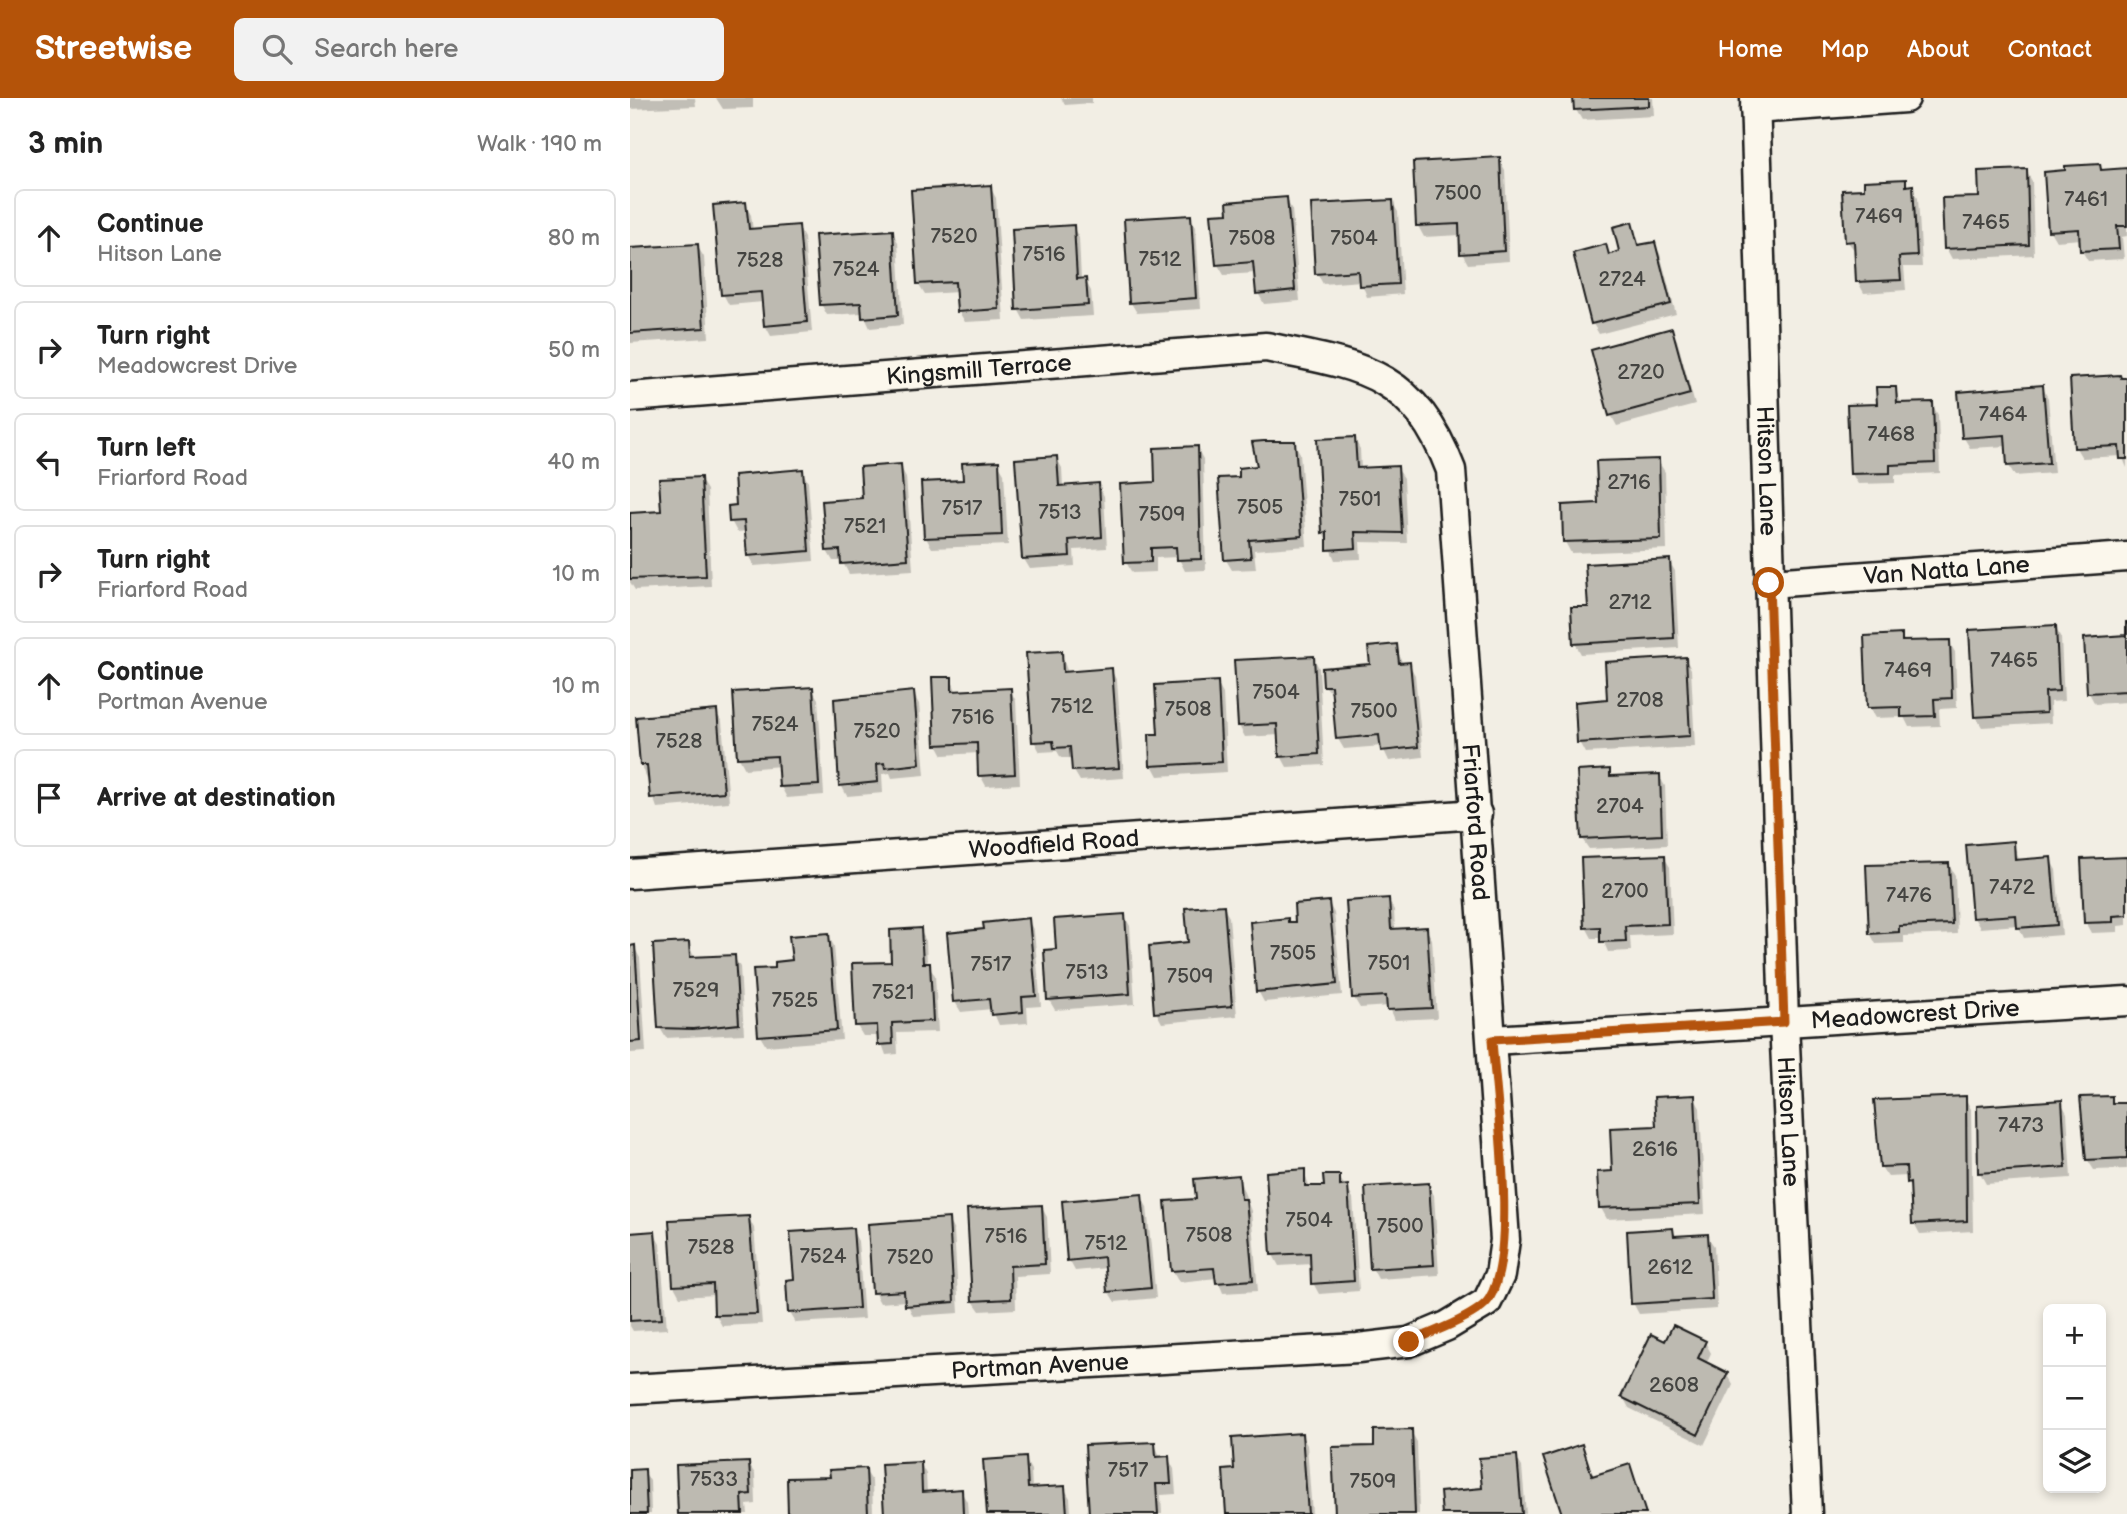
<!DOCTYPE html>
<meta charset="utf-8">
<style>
:root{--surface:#fff;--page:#f2f2f2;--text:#222;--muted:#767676;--line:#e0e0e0;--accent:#b45309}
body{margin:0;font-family:"Balsamiq Sans",sans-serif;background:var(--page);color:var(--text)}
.controls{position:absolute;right:21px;bottom:21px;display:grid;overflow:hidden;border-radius:10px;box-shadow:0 4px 10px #0003}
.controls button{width:63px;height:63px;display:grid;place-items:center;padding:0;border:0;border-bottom:2px solid var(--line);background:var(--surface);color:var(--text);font:35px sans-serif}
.stop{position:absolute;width:21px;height:21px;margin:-16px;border:5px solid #b45309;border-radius:50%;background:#fff}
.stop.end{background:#b45309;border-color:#fff;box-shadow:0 2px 7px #0008}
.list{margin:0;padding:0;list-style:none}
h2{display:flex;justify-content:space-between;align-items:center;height:91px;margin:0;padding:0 28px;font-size:30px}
h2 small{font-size:23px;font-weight:400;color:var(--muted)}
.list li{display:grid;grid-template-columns:46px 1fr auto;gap:21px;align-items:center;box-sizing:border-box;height:98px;margin:0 14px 14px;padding:0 14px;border:2px solid var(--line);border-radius:10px}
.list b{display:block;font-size:26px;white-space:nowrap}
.list p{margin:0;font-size:23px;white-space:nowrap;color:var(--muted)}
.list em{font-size:23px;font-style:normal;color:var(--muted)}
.icon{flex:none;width:38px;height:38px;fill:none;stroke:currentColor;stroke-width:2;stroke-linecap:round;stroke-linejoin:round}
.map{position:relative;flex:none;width:1497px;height:1416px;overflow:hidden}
header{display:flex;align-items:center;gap:42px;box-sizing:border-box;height:98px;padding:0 35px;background:var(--accent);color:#fff}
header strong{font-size:33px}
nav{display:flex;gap:38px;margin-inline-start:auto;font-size:24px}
.search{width:490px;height:63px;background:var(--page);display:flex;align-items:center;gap:18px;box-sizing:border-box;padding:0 24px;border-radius:10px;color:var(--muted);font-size:26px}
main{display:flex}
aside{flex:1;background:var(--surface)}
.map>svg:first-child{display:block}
.shadow{fill:#0003}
.building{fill:#bdbab1;stroke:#1c1c1c;stroke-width:2}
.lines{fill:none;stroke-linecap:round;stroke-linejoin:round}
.minor-casing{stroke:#1c1c1c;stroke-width:33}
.minor{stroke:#fbf7ec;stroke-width:28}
.route{stroke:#b45309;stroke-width:9}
.labels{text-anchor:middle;stroke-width:7;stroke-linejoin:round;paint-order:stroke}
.number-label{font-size:21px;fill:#444441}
.street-label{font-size:24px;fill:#1c1c1c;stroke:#fbf7ec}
</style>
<header>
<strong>Streetwise</strong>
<div class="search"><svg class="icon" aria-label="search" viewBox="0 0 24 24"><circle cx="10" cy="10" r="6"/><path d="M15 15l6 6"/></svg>Search here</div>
<nav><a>Home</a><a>Map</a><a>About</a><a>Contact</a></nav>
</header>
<main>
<aside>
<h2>3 min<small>Walk · 190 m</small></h2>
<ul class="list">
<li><svg class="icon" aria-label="ahead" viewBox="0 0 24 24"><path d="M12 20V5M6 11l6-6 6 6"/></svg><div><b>Continue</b><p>Hitson Lane</p></div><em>80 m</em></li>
<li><svg class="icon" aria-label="right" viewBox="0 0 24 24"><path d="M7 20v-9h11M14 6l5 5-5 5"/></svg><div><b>Turn right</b><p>Meadowcrest Drive</p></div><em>50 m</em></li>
<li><svg class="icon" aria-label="left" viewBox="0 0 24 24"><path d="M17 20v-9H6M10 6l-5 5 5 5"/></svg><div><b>Turn left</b><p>Friarford Road</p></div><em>40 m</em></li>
<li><svg class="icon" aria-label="right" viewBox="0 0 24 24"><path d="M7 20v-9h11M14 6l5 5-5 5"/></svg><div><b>Turn right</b><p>Friarford Road</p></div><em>10 m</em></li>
<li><svg class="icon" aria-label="ahead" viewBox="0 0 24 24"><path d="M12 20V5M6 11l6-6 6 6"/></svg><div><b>Continue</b><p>Portman Avenue</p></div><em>10 m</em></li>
<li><svg class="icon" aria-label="arrive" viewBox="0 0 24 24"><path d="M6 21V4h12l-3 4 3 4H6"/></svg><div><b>Arrive at destination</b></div></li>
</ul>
</aside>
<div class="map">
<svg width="1497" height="1416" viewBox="0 0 1497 1416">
<rect width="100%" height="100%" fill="#f2eee4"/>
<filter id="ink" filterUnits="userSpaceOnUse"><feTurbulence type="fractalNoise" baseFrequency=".0143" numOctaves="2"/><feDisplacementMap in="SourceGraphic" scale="14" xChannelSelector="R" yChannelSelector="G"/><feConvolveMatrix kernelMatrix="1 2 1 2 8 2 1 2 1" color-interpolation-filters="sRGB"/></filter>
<g filter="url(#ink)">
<path class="shadow" d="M0,0h65l1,8 -66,3z
M86,0h37v10l-30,1z
M431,0h31v5l-27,2z
M945,0h78l1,18 -72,4 -6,-10z
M869,61l6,11 4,91 -41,3 -6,-11 -1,-18 -37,2 -6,-11 -3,-63z
M1470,67l3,6 24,-1v66l-5,1 2,22 -36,2 -6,-10 -1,-12 -25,2 -6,-10z
M1396,73l6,10 2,74 -82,4 -6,-11 35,-50z
M1275,83l13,17 4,69h-18l2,23 -42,3 -6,-11 -2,-30 -9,-11 19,-50z
M360,89l6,11 8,122 -39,2 -6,-10 -1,-20 -33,2 -7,-11z
M656,101l6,11 8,91 -36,3 -6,-11 -2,-20 -32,2 -6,-10 12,-51z
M762,104l6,10 5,82 -36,3 -6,-16 -38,3 -6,-11z
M115,106l6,11 2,16 45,-4 6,11 8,94 -41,4 -6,-11 -2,-23 -34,3 -6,-11z
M560,118l6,11 5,82 -64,4 -6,-10z
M1001,126l10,23 13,-3 6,10 16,60 -77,20 -6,-10 -18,-70 30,-8 6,10 11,-3z
M443,129l6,11 2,42h4l6,11 2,25 -69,4 -6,-11z
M262,134l6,10 5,83 -33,3 -7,-15 -36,2 -6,-11z
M67,148l7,11 5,81 -79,5v-66z
M1041,232l6,10 18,65 -78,21 -6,-11z
M1497,280v90l-5,-12 -40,2 -6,-10z
M1412,289l6,11 6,75 -39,3 -6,-10 -1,-20 -38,2 -6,-10z
M1265,290l7,17 30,-1 6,11 2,58 -45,2v8l-37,1 -6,-10 27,-69z
M724,340l6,11 1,21 36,-2 7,10 3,65 -47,-1 1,17 -26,1 -12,-28z
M664,345l6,10 7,93 -53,4 2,19 -24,1 -6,-10 15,-82z
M567,350l6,11 3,111 -21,1 -7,-14 -22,1v14l-24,1 -6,-11 31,-78z
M426,359l6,11 1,20 35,-3 6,11 3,52 -33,2 1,16 -45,3 -6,-10z
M1028,363l7,11 2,77 -96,4 -6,-11 35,-37z
M368,365l6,10 4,72 -76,3 -6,-10 39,-57z
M270,368l6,11 7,93 -64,4 -7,-13h-9l-6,-10 37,-51z
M172,373l6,11 6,79 -60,5 -6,-11 -1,-24 -10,1 -6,-11 7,-14z
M70,381l7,11 4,96 -76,4 -5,-8v-68l32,-1z
M1039,463l6,10 4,77 -98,6 -6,-11 15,-35z
M1425,529l6,11 3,63 -14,1 1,21 -69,4 -6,-10z
M1271,538l5,7 43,-1 6,10 2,56 -18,1 1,17 -31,1 -5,-10 -29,1 -6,-10z
M1497,539v65l-32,2 -6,-11 -3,-54z
M766,548l7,19 6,-1 6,11 8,82 -34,4 -7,-15 -38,3 -6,-10 -4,-43 -9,-10 46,-21z
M431,555l7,20 43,-3 6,11 7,97 -44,3 -6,-10 -1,-13h-12l-4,-7 -17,1 -6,-11z
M683,559l6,11 5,97 -37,2 -6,-11 -1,-21 -35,2 -6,-11z
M1055,560l6,11 4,78 -110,6 -6,-11 30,-41z
M321,580l6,15 53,-3 6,11 4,83 -34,2 -6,-11 -1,-22 -36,2 -6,-11z
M587,585l6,11 4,78 -69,4 -6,-11 8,-30z
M182,591l6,10 6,96 -37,3 -6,-11 -1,-21 -35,3 -6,-11z
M283,595l6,11 6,71 -33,3 -2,-5 -8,1 1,19 -36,3 -6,-11z
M86,614l6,10 7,80 -72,6 -15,-43z
M979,673l4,7 46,-2 6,10 2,59 -78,4 -7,-10z
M1383,744l7,20 30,-3 6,11 6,65 -38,3 -6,-13 -38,3 -6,-10z
M1034,759l6,10 3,67 -43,2 1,15 -23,1 -6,-14h-10l-6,-11z
M1497,761v66l-9,1v6l-26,1 -6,-11z
M1318,766l7,11 2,59 -53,2v7l-28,1 -6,-11z
M758,801l6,11 1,21 31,-2 6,10 5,79 -42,2 -6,-14 -29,2 -6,-10z
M698,804l6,11 8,82 -78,7 -6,-11 31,-67 8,-1z
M593,809l6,10 8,99 -75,7 -6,-11 34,-68z
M494,817l6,11 5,78 -80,6 -6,-10 9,-49z
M398,822l6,11 7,75 -14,1 1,16 -29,2 -7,-16 -31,3 -6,-10 31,-71z
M290,832l6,11 1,24 8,10 3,57 -41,1 1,21 -12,1 -7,-19h-16l-6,-10 36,-63z
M198,837l6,11 8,94 -76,6 -6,-10 17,-67 17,-7z
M58,845l7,16 39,-2 6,10 4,67 -78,4 -6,-10z
M4,849l6,11 6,94 -16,1v-105z
M1064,999l6,11 5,106 -98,5 -6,-11 13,-36 43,-45z
M1481,999l4,8 12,-1v65l-33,1 -7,-11z
M1335,1000l6,11 2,122 -53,3 -6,-11 -2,-34 -4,-13 -20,1 -7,-10z
M1431,1004l6,11 4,65 -85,6 -6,-11 -2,-65z
M674,1073l6,17 16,-1 13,-10 14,21 6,93 -40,3 -6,-11 -1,-19 -33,2 -6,-11z
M608,1078l13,35 7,80 -35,2 -6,-15 -38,4 -6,-11 -7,-68 32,-3z
M798,1087l6,10 5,80 -61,4 -6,-11z
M511,1098l6,11 9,91 -41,4 -7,-11 -1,-23 -32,3 -6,-11z
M411,1108l6,11 3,57 -35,2 1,33 -36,2 -7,-10z
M118,1119l6,11 8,96 -40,2 -6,-11 -1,-20 -35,2 -6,-11 -3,-64z
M318,1122l6,11 5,82 -46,3 -7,-15 -26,2 -6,-11z
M222,1132l6,11 6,78 -68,4 -6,-10 6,-32z
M1043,1132l4,8 30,-2 7,10 3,63 -78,5 -6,-11z
M24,1135l6,11 7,85 -34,2 -3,-5v-91z
M1075,1244l6,11 -5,11 21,10 6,11 -29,60 -75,-37 -6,-11 43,-54z
M781,1333l6,11 2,72h-83l40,-67z
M671,1336l6,11 5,69h-84l8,-43z
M524,1345l7,15h7l6,11 2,25 -15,1 1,19h-72z
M951,1348l13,31 35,-11 18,48h-83z
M886,1359l6,10 4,47h-83l40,-24z
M395,1361l6,11 1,20 32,-2 6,10 1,16h-82z
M118,1365l7,11 1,30 -9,1 1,9h-68z
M290,1365l6,11 1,19 34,-2 6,11 1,12h-82z
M235,1372l7,11 1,33h-83l42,-35z
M0,1373h14l6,10 1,33h-21z"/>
<path class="building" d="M943,0h76v8l-75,4z
M870,59l4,94 -44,3 -1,-30 -43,2 -3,-64z
M1470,66l1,6 26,-2v58h-10l2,23 -39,2 -1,-22 -31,2 -4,-59 21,-2v-4z
M1397,71l2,76 -85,4 -2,-51 37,-1 -1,-26z
M1276,81v7l7,-1 4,71 -18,1 2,23 -45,2 -2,-41 -9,1 -3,-52 22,-1v-8z
M361,87l8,124 -42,3 -2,-30 -38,2 -6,-94z
M657,99l8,93 -39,4 -3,-32 -37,3 -5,-51 17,-1 -1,-11z
M763,102l5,84 -39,2 -1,-15 -43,3 -4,-70z
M116,104l3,27 50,-4 8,97 -43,4 -3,-34 -40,3 -8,-90z
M561,117l5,83 -67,5 -5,-84z
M1002,124l6,23 17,-3 16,62 -80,20 -18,-71 33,-9 3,11 10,-4 -6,-24z
M444,127l3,54 9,-1 2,27 -72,5 -4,-81z
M263,132l5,85 -36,3 -1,-15 -41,2 -5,-70z
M68,146l6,84 -74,5v-85z
M1042,230l18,66 -81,22 -18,-66z
M1490,277l1,3h6v81h-7l-1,-13 -45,2 -4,-70z
M1413,287l6,78 -42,3 -2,-31 -43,3 -4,-46z
M1246,289h20l1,16 36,-1 2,61 -45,2v8l-40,1 -3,-69 30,-1z
M725,339l2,31 41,-2 4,67 -47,-1 1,16 -29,2v-18l-5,1 -5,-94z
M634,343h31l7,95 -53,4 2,18 -27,2 -6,-82 21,-1v-9l18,-2 -5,-24z
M568,348l3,113 -24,1 -1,-13 -25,1v14l-27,1 -4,-79 35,-2 -1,-34z
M427,358l2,30 40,-3 3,54 -33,3 1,16 -48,3 -7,-100z
M1029,361l2,80 -98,3 -1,-37 36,-2 -2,-42z
M369,363l3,74 -78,3 -3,-56 42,-2 -1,-17z
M271,366l7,95 -67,5 -1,-14 -14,1 -4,-50 40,-3 -2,-31z
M173,371l6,82 -62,5 -3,-35 -15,1 -1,-16 8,-1 -2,-30z
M71,379l5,99 -76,3v-66l31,-2 -2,-32z
M1040,461l4,79 -101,6 -2,-37h17l-3,-43z
M1496,524h1v69l-40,2 -3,-55 42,-3z
M1426,527l3,66 -14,1 1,21 -72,4 -5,-87z
M1272,536v7l48,-1 2,58 -18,1 1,17 -34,1v-10l-34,1 -3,-72z
M767,546l2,19 11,-1 8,85 -37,4 -2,-16 -43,4 -5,-53h-8l-1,-18 48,-4 -2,-17z
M432,553l1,21 49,-4 7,100 -47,3 -2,-24 -16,1 -1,-7 -21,1 -6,-89z
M684,558l5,98 -40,3 -2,-33 -39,2 -4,-66z
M1056,559l4,79 -113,7 -2,-41 32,-3 -2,-37z
M302,579h20v14l59,-3 4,86 -37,2 -1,-33 -42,2z
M588,583l4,81 -72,4 -1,-32h9l-3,-49z
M183,589l6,98 -40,2 -2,-31 -40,2 -4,-66z
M284,593l6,73 -35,4 -1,-5 -7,1 1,18 -39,4 -5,-87z
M87,612l7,82 -74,6 -3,-33h-7l-4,-48z
M980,671v7l50,-2 2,61 -81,4 -4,-68z
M1384,743l1,19 36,-3 6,68 -40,3 -1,-13 -44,3 -6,-73z
M1035,757l3,69 -43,2 1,15 -26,1v-15l-16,1 -3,-70z
M1497,759v58l-14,1v6l-29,1 -3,-64z
M1319,765l3,61 -53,2v6l-30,2 -3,-69z
M759,800l2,31 36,-2 5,81 -45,2 -1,-14 -34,2 -6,-97z
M699,803l8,83 -81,8 -6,-70 38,-4v4h7l-1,-18z
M594,807l8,101 -78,7 -5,-67 39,-4 -3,-34z
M495,816l5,80 -83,6 -3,-50 12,-1 -2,-30z
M399,820l7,78 -14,1 1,15 -32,3 -2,-16 -36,3 -6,-69 37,-4 -1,-6z
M291,830l2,35h7l3,58 -41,2 1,21 -15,1 -1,-20 -22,1 -3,-63 39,-1 -1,-32z
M199,835l8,97 -79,6 -5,-67 22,-1v-6l17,-2 -3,-24z
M59,844l1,15 45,-2 4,69 -46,5 -35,-1 -5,-84z
M5,847l6,96 -11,1v-96z
M1065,997l5,109 -101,4 -2,-36 15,-1 -2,-43 46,-2 -2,-29z
M1336,998l1,125 -55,3 -2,-42 -3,1 -1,-17 -26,1 -6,-67z
M1482,998v7h15v55l-41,2 -6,-63z
M1432,1002l4,67 -88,6 -1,-67z
M675,1071v17h19l-1,-11h17v11l8,-1 6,96 -43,3 -1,-31 -39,2 -5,-83z
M609,1077l2,24h5l7,81 -37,3 -2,-15 -43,3 -6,-70 31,-2 -2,-20z
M799,1085l5,82 -64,4 -5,-82z
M512,1096l9,94 -44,4 -3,-35 -37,4 -5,-60z
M412,1107l3,59 -35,2 1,33 -39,2 -5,-92z
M119,1118l8,98 -43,1 -1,-31 -40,2 -4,-66z
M319,1120l5,84 -49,4 -1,-15 -32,2 -4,-69z
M223,1130l6,80 -71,5 -2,-33 8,-1 -4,-47z
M1043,1130l1,8 34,-2 4,65 -81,5 -4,-73z
M25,1133l7,88 -32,2v-88z
M1043,1227l33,16 -8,17 30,15 -30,62 -77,-38 30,-63 14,7z
M782,1331l3,85h-80l-3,-67 42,-1v-16z
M672,1335l6,81h-82l-3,-44 11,-1 -2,-31z
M525,1344l1,15 13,-1 2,28h-15l2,30h-69l-4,-69z
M952,1346l10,32 38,-12 16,50h-84l-19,-57z
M887,1357l5,59h-80l-2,-22 42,-4 -3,-30z
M396,1359l2,31 37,-2 2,28h-80l-4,-54z
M119,1364l2,32 -9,1 1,19h-65l-2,-49z
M291,1364l1,30 40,-3 1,25h-79l-3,-50z
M236,1370l2,46h-80l-1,-36 43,-1 -1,-7z
M15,1371l2,45h-17v-44z"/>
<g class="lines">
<defs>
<g id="minor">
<path id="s1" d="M1125,0l29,924 23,492"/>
<path d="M1125,11l150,-11"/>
<path id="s2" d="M0,299l636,-50c95,19 147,24 185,123l54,770 -5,35 -13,27 -40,24 -38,16 -51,6 -728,41"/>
<path id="s3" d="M1139,485l358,-26"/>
<path id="s4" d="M0,776l847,-60"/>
<path id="s5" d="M862,942l635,-39"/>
</g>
</defs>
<use href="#minor" class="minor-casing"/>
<use href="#minor" class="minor"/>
</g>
</g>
<g class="lines" filter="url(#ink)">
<path class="route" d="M779,1244c19,-8 69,-26 80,-43 29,-46 7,-200 3,-259l292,-18 -15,-439"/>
</g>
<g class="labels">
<g class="number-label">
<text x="828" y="102">7500</text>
<text x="1456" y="108">7461</text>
<text x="1249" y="125">7469</text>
<text x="1356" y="131">7465</text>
<text x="324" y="145">7520</text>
<text x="622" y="147">7508</text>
<text x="724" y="147">7504</text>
<text x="414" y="163">7516</text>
<text x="530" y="168">7512</text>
<text x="130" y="169">7528</text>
<text x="226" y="178">7524</text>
<text x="992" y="188">2724</text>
<text x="1011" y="281">2720</text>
<text x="1373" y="323">7464</text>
<text x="1261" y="343">7468</text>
<text x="999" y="391">2716</text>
<text x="730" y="408">7501</text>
<text x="630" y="416">7505</text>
<text x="332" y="417">7517</text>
<text x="430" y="421">7513</text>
<text x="532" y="423">7509</text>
<text x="235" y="435">7521</text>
<text x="1000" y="511">2712</text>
<text x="1384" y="569">7465</text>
<text x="1278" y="579">7469</text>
<text x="646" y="601">7504</text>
<text x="1010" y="609">2708</text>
<text x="442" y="615">7512</text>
<text x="558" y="618">7508</text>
<text x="744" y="620">7500</text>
<text x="343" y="626">7516</text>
<text x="145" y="633">7524</text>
<text x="247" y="640">7520</text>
<text x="49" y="650">7528</text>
<text x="990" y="715">2704</text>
<text x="1382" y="796">7472</text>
<text x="995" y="800">2700</text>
<text x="1279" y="804">7476</text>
<text x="663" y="862">7505</text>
<text x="759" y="872">7501</text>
<text x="361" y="873">7517</text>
<text x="457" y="881">7513</text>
<text x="560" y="885">7509</text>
<text x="66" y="899">7529</text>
<text x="263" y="901">7521</text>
<text x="165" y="909">7525</text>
<text x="1391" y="1034">7473</text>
<text x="1025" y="1058">2616</text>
<text x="679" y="1129">7504</text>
<text x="770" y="1135">7500</text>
<text x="579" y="1144">7508</text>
<text x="376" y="1145">7516</text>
<text x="476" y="1152">7512</text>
<text x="81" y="1156">7528</text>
<text x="193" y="1165">7524</text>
<text x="280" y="1166">7520</text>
<text x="1040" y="1176">2612</text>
<text x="1044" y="1294">2608</text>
<text x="498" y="1379">7517</text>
<text x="84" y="1388">7533</text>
<text x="743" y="1390">7509</text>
</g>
<g class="street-label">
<text dy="8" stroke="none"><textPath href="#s2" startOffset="350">Kingsmill Terrace</textPath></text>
<text dy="8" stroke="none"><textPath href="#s1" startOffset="373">Hitson Lane</textPath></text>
<text dy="8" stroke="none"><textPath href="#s3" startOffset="178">Van Natta Lane</textPath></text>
<text dy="8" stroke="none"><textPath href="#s2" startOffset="1228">Friarford Road</textPath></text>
<text dy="8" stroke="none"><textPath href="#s4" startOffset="425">Woodfield Road</textPath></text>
<text dy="8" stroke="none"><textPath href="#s5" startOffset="424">Meadowcrest Drive</textPath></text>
<text dy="8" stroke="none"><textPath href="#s1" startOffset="1024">Hitson Lane</textPath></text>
<text transform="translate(410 1268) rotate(-3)" y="8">Portman Avenue</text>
</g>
</g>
</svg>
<div class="controls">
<button>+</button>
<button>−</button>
<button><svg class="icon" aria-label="layers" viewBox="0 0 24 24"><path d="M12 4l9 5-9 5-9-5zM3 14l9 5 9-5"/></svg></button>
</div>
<div class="stop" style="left:1139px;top:485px"></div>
<div class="stop end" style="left:779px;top:1244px"></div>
</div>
</main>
